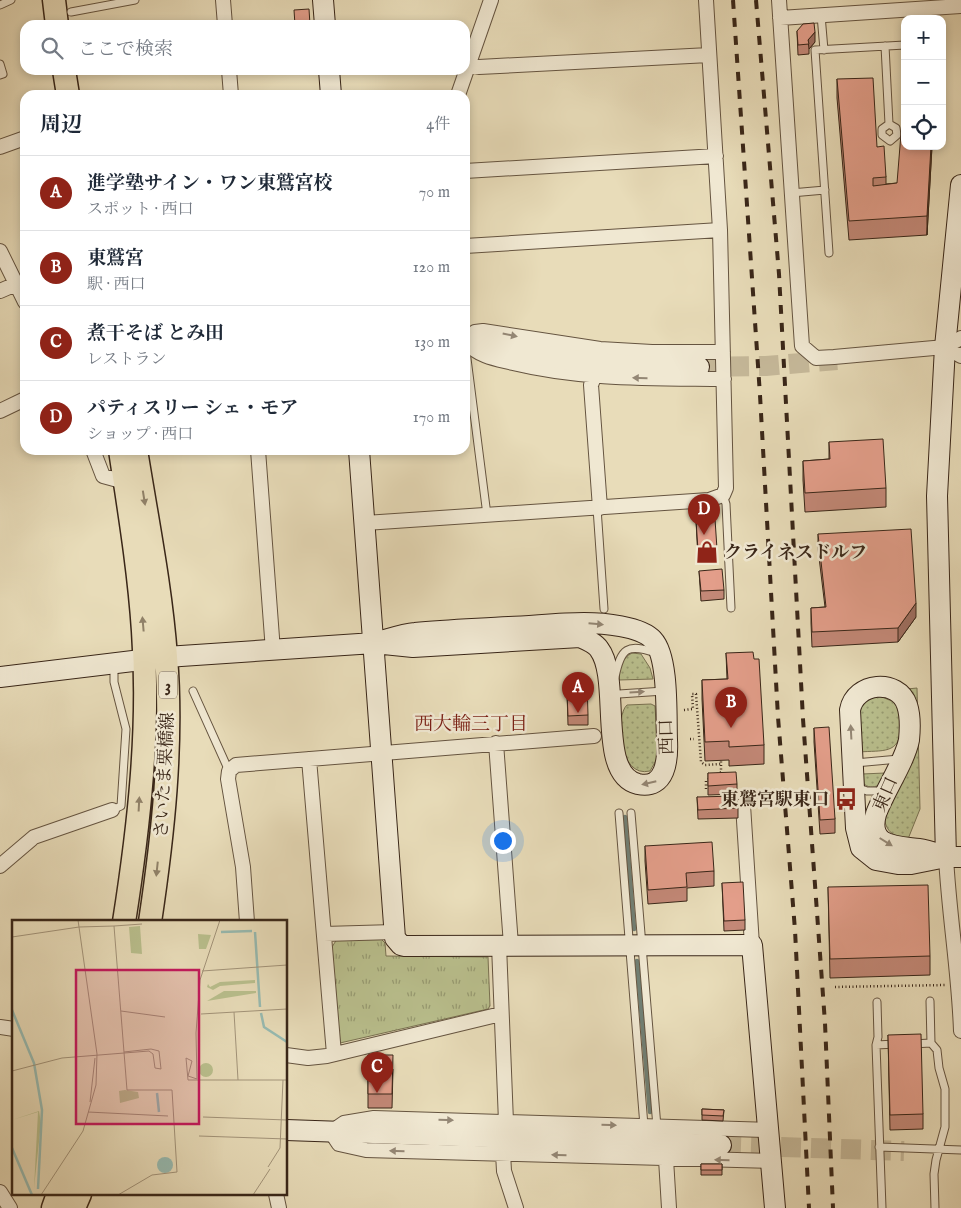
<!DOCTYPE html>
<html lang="ja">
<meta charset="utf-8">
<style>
:root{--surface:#fff;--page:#f2f2f3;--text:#1f2937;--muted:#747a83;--line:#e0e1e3;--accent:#8f2418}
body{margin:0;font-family:"IM FELL English","Noto Serif JP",serif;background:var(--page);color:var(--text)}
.controls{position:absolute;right:15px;top:15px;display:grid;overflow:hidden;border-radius:10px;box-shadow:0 2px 8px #0003}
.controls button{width:45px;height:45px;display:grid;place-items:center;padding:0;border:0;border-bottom:1px solid var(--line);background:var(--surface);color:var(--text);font:25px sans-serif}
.you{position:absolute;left:502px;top:840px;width:18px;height:18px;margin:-12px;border:4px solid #fff;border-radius:50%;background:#1a73e8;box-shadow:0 0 0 8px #1a73e833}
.badge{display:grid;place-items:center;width:32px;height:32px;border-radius:50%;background:var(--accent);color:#fff;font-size:16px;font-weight:700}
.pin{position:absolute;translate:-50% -41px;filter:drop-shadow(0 1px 2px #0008)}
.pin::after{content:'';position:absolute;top:26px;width:18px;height:15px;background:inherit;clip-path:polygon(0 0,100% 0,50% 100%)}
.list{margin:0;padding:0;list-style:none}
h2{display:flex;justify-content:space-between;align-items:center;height:65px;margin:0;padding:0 20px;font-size:21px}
h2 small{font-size:16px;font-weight:400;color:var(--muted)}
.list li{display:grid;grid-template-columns:32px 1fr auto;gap:15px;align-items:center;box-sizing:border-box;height:75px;padding:0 20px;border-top:1px solid var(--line)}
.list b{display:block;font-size:19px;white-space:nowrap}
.list p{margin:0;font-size:16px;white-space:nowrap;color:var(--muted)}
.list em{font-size:16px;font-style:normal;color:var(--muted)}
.icon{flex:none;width:28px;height:28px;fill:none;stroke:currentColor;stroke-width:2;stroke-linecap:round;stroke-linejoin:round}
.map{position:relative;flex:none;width:961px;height:1208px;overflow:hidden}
.search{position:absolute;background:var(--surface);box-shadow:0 2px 8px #0003;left:20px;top:20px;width:450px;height:55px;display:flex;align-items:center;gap:12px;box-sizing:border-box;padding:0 18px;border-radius:15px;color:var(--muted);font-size:19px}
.panel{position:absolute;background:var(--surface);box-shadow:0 2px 8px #0003;left:20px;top:90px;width:450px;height:365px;border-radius:15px}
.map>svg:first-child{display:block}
.grass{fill:url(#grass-dots);stroke:#797252}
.park{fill:url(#park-tufts);stroke:#797252}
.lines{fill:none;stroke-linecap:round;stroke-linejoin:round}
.stream{stroke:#717f74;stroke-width:4.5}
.secondary-tunnel{stroke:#c5b899;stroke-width:20;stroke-dasharray:20 10;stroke-linecap:butt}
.lane-casing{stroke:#655440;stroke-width:9}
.street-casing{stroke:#655440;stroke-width:16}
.secondary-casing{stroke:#392618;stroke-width:22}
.primary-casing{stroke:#392618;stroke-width:25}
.path{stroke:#392618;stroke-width:2.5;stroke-dasharray:1 2.5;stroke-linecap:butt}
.lane{stroke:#f0e8d2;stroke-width:7}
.street{stroke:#f0e8d2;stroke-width:14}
.secondary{stroke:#f0e8d2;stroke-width:20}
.primary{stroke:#e8dcb9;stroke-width:22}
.rail{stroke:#392618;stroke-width:4;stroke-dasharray:9 9;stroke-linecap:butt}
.wall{fill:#c38877;stroke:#392618}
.shaded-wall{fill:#9f6f61;stroke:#392618}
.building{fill:#e39e8a;stroke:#392618}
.oneway{fill:#948775}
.oneway2{fill:#908168}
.labels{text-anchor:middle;stroke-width:5;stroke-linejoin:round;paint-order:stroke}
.shield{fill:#f0e8d2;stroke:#706050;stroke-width:1}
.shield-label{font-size:16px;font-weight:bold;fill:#392618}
.poi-label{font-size:18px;font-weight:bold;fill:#392618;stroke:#f0e8d2;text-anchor:start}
.street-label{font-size:18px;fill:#392618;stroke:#f0e8d2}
.neighbourhood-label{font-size:19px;fill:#7a1f14;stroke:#f0e8d2}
.inset-river{fill:none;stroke:#97bbb2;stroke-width:2.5}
.inset-road{fill:none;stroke:#a29379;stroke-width:1}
.view{fill:#c2185b;fill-opacity:0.15;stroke:#c2185b;stroke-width:2.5}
.inset-edge{fill:none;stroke:#392618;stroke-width:2.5}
</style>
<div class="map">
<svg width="961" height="1208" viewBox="0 0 961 1208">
<defs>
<pattern id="grass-dots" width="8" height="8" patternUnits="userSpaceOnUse" patternTransform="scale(1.25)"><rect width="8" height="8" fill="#b9bf8d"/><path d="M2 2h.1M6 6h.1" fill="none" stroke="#979b72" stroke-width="1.8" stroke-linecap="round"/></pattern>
<pattern id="park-tufts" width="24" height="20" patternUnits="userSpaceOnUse" patternTransform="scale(1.25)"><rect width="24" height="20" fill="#b9bf8d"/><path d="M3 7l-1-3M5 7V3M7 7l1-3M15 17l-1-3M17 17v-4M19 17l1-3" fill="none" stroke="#979b72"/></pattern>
</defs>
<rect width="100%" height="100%" fill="#e8dcb9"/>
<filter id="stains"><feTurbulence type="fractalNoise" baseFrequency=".004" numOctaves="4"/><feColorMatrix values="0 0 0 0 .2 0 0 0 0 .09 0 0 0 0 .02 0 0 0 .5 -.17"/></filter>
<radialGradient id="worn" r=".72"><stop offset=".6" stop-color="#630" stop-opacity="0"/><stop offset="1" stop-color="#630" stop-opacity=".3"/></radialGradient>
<path class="grass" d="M632,653l9,1 9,14 3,11 -34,1c0,-12 2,-21 13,-27z
M917,688l3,121 -12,30c-15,-3 -21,-6 -24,-21l30,-68 -7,-61z
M880,696l16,7c4,9 4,15 4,24 1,28 -19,23 -40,25l-1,-46 9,-8z
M651,704l4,2 3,51 -8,14c-32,8 -35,-56 -23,-66z
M885,773l-6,12c-6,3 -11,3 -16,-2l-1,-9z"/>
<path class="park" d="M380,938l5,5 1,13 102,1 2,49 -2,3 -148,34 -8,-96 5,-8z"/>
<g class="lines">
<path class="stream" d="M625,817l9,112
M637,961l13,151"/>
<path class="secondary-tunnel" d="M699,367l67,-1 71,-6
M721,1145l183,6"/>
<defs>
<path id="lane" d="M0,5l11,-5
M71,12l64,-12
M821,15l3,35
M885,46l4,78 7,4 1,7 -7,6 -8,-6v-6l7,-5
M0,64l3,10 -3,1
M791,193l34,-3
M829,253l-14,-203 90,-5
M465,343l22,172
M723,495l3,9 5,104
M597,508l7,101
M615,677c6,-29 12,-34 41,-24
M193,691l36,80
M612,697l7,-3 45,-3
M855,763l44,-4
M856,787l11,4h15
M112,810l9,-4 5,-77 -12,-47v-17
M619,813l25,313
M631,813l26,314
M930,1001l1,42 6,7 2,18 6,21v38l-9,33 -2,14 1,34
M877,1002l1,35 -2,8 6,163
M912,1044l19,-1
M876,1045l20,-1
M879,1147l82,3"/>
<path id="street" d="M223,0l2,25
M779,0l23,346 14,12 18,-1 111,-10 16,-9
M780,18l181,-12
M468,65l11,2 230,-12
M229,70l2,25
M458,95l33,-95
M0,147l25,-9
M465,171l251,-15
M465,246l255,-16
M0,251l25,51
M0,291l16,-7
M465,340l10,-8 8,-1 117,18 52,3h71
M468,344c12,13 29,15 45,19 70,17 140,15 211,16
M945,347l16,9
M594,377l-3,8 9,123
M0,411l25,-12
M93,450l10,26 22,6
M258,450l15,201
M365,523l344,-23 14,-5 3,-7 -6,-258 -14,-230
M496,743l15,202
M309,759l25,295
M743,805l9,140
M946,857c3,58 13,115 15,174
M0,866l34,-29 78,-27
M247,922l-4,-55 -15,-88 1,-8 7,-6 358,-29
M324,934l70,-2
M499,945l7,177
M0,1027l14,2
M286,1055l22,3 19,-2 174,-42
M768,1130l-394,-12 -30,5 -13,9 8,12 27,6 404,11
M503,1153l1,18 12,37
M666,1159l3,49
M0,1192l10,16
M276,1194l3,14"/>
<path id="secondary" d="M323,0l2,25
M329,70l2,25
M465,341c81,17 151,28 234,26
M359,450l36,488 6,7 4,1 347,-1 23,263
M0,677l166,-20 208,-14 39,4 167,-10c7,3 15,6 19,12 23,30 -3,125 39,135 28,6 30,-25 29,-44 -1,-24 2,-83 -14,-100 -12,-14 -51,-17 -69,-17 -25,0 -50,3 -75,4 -31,2 -63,3 -94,6 -14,1 -28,7 -41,10
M946,857l-9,-361 8,-149 16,-162
M946,857c-9,-3 -18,-7 -27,-8 -23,-3 -52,-2 -43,-35 8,-22 29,-53 33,-74 1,-10 1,-26 -2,-35 -9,-27 -52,-23 -57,5l6,118 5,20 15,12 22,4h13l35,-7h15
M286,1130l435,15"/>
<path id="primary" d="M54,0l3,25
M64,70l4,25
M120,450c9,60 19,120 23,181 7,97 -4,195 -19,291
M136,450c11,69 25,138 30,207 7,87 -3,178 -16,265
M53,1208l5,-14
M74,1208l6,-14"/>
</defs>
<use href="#lane" class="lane-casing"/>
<use href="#street" class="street-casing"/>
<use href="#secondary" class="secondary-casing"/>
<use href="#primary" class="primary-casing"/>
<path class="path" d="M684,710l9,-1 -1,-15h4l5,68 4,3 16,-1
M690,739h4
M717,774l4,-2v-11
M706,789v-8l4,-3
M835,987l111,-2"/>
<use href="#lane" class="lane"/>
<use href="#street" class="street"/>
<use href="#secondary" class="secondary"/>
<use href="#primary" class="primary"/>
<path class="rail" d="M733,0l27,395 18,322 17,213 14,278
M756,0l23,274 24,445 22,304 8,185"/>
</g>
<path class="wall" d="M797,31l18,11 -6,7v5l-11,1z
M837,79l40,68 9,30v7l11,-1 35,-37 -5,89 -78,5 -12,-142z
M829,442l57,46v19l-81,5 -2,-32v-19l26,-2z
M696,520l21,29v10l-19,1z
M818,534l98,83 -18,25 -86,5 -1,-24v-15l14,-1 -7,-58z
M699,571l25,19v9l-23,2z
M726,653l38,92v19l-35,2v-6l-24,1 -3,-62v-19l25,-1z
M567,692l21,23v10h-20z
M814,728l21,91v14l-15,1 -6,-92z
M708,773l29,11v10l-29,1z
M697,797l41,11v10l-40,1z
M645,846l69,25v15l-27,2v13l-39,3 -3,-43z
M722,883l23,37v10l-21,1z
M828,887l102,69v19l-100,3z
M888,1035l35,79v15l-33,1z
M368,1055l25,14 -1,39h-24z
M702,1109l22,1 -1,11 -21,-1z
M701,1164h21v11h-21z"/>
<path class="shaded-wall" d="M815,32v10l-6,7 -1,-9z
M931,146h1l-5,89v-19z
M916,603v14l-18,25v-14z"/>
<path class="building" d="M309,9l1,16h-15l-1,-15z
M814,23l1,9 -7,8 1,4 -11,1 -1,-14 6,-7z
M873,78l4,69 7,-1 2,31 -13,1v8l24,-3 8,-99v62h26l-4,70 -78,5 -12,-142z
M883,439l3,49 -81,5 -2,-32 27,-2 -1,-17z
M715,519l2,30 -19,1 -2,-30z
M911,529l5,74 -18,25 -86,4 -1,-24 15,-1 -8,-73z
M722,569l2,21 -23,1 -2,-20z
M753,652l1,7h5l5,86 -35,2v-6l-24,1 -3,-62 26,-1 -2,-26z
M587,682l1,33 -20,1 -1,-24h6l-1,-9z
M829,727l6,92 -15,1 -6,-92z
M736,772l1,12 -29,2v-13z
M737,796l1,12 -40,2 -1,-13z
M712,842l2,29 -28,2 1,14 -39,3 -3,-44z
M743,882l2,38 -21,1 -2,-38z
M928,885l2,71 -100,3 -2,-72z
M921,1034l2,80 -33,1 -2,-80z
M368,1055h25l-1,39h-24z
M702,1109l22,1 -1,6 -21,-1z
M701,1164h21v6h-21z"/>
<defs><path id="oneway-solid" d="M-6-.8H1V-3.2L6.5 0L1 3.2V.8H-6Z" transform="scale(1.25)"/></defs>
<g class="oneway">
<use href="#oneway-solid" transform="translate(510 335) rotate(12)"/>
<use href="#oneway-solid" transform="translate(640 378) rotate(-179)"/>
<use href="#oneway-solid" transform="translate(596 624) rotate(5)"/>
<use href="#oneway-solid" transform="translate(637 692) rotate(-3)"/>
<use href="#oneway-solid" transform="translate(851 732) rotate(-93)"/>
<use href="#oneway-solid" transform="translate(649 783) rotate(167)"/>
<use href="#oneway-solid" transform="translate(886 842) rotate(32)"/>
<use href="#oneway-solid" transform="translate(446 1120) rotate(2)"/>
<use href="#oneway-solid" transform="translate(609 1125) rotate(2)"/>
<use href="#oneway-solid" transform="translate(397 1151) rotate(-179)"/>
<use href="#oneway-solid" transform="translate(559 1155) rotate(-178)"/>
<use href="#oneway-solid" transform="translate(722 1160) rotate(-179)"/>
</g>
<g class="oneway2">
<use href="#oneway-solid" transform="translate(144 498) rotate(81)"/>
<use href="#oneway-solid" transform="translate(143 624) rotate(-95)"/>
<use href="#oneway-solid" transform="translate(139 804) rotate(-87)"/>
<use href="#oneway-solid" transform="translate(157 869) rotate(96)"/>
</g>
<defs>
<symbol id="shop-bare" viewBox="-9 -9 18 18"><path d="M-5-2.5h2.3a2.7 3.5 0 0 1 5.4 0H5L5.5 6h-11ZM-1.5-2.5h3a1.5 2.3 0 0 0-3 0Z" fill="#8f2418" stroke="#f0e8d2" stroke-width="2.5" paint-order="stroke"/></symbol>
<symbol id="bus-bare" viewBox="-9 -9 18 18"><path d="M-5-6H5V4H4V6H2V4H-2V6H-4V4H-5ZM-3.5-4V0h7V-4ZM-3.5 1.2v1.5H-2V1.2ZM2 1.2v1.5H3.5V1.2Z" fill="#8f2418" stroke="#f0e8d2" stroke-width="2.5" paint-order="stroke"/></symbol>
</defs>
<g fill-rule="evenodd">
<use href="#shop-bare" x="691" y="536" width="32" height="32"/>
<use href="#bus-bare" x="830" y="783" width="32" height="32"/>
</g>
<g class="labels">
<rect class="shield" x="159" y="671.5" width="18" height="27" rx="4"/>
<g class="shield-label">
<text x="168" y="691">3</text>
</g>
<g class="poi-label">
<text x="724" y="558">クライネスドルフ</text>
<text x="829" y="805" text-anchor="end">東鷲宮駅東口</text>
</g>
<g class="street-label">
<text transform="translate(666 737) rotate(-92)" y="6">西口</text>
<text transform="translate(164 775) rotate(-87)" y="6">さいたま栗橋線</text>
<text transform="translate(885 794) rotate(-66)" y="6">東口</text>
</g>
<g class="neighbourhood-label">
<text x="471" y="730">西大輪三丁目</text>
</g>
</g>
<g transform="translate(12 920)">
<rect width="275" height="275" fill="#e8dcb9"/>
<path d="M243,60v3l-35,3 -7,4 -6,-3 1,-3 2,3 10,-5zM212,71h32v2l-49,8zM27,191l2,12 -7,65 4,-76 -26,8z" fill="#b9bf8d"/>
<path d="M128,6l2,28 -11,-1 -2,-26zM186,14l13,1 -5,14h-7zM187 150a7 7 0 1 1 14 0a7 7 0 1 1-14 0ZM113,170l13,2 1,6 -19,5 -1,-12z" fill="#b9bf8d"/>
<path d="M145 245a8 8 0 1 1 16 0a8 8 0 1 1-16 0Z" fill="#97bbb2"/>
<path class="inset-river" d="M209,12l31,-1M243,12l5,75M0,90l22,53 8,47 -4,79M249,93l3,14 23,15M145,173l2,19M0,228l20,47"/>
<path class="inset-road" d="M102,6l28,-2M67,7l35,-1 13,164h45l5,82 -25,3 -34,20M0,17l67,-10M190,51l85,-6M109,91l44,6M222,92l4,68M189,94l86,-5M0,151l50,-13 87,-7 4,3 2,14 6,1 -2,-18 -8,-2 -27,3M185,159l-1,-46 4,-53 20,-60M185,159l-9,-3 4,-15 -6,-3 2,22h99M78,182l5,-44M76,192l80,4M191,197l84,3M187,216l88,3M256,247l12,-19 3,-68M29,275l42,-64 13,-46 1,-31 -19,-134M241,275l17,-26"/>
<path class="view" d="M64,50h123v154h-123z"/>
<rect width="275" height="275" class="inset-edge"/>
</g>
<rect width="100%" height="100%" filter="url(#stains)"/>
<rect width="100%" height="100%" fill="url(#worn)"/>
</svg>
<div class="controls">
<button>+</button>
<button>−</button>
<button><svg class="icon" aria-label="locate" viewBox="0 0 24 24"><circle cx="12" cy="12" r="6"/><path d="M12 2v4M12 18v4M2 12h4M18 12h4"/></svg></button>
</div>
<div class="you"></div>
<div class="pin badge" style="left:578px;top:713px">A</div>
<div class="pin badge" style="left:731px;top:728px">B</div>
<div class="pin badge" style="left:377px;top:1093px">C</div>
<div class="pin badge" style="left:704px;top:535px">D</div>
<div class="search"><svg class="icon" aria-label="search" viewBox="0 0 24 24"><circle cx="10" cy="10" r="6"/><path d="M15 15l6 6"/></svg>ここで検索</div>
<section class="panel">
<h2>周辺<small>4件</small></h2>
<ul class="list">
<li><span class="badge">A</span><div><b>進学塾サイン・ワン東鷲宮校</b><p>スポット · 西口</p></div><em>70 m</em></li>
<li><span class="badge">B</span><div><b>東鷲宮</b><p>駅 · 西口</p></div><em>120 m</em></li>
<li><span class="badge">C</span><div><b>煮干そば とみ田</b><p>レストラン</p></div><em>130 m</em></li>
<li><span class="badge">D</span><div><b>パティスリー シェ・モア</b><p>ショップ · 西口</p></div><em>170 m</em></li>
</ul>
</section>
</div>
